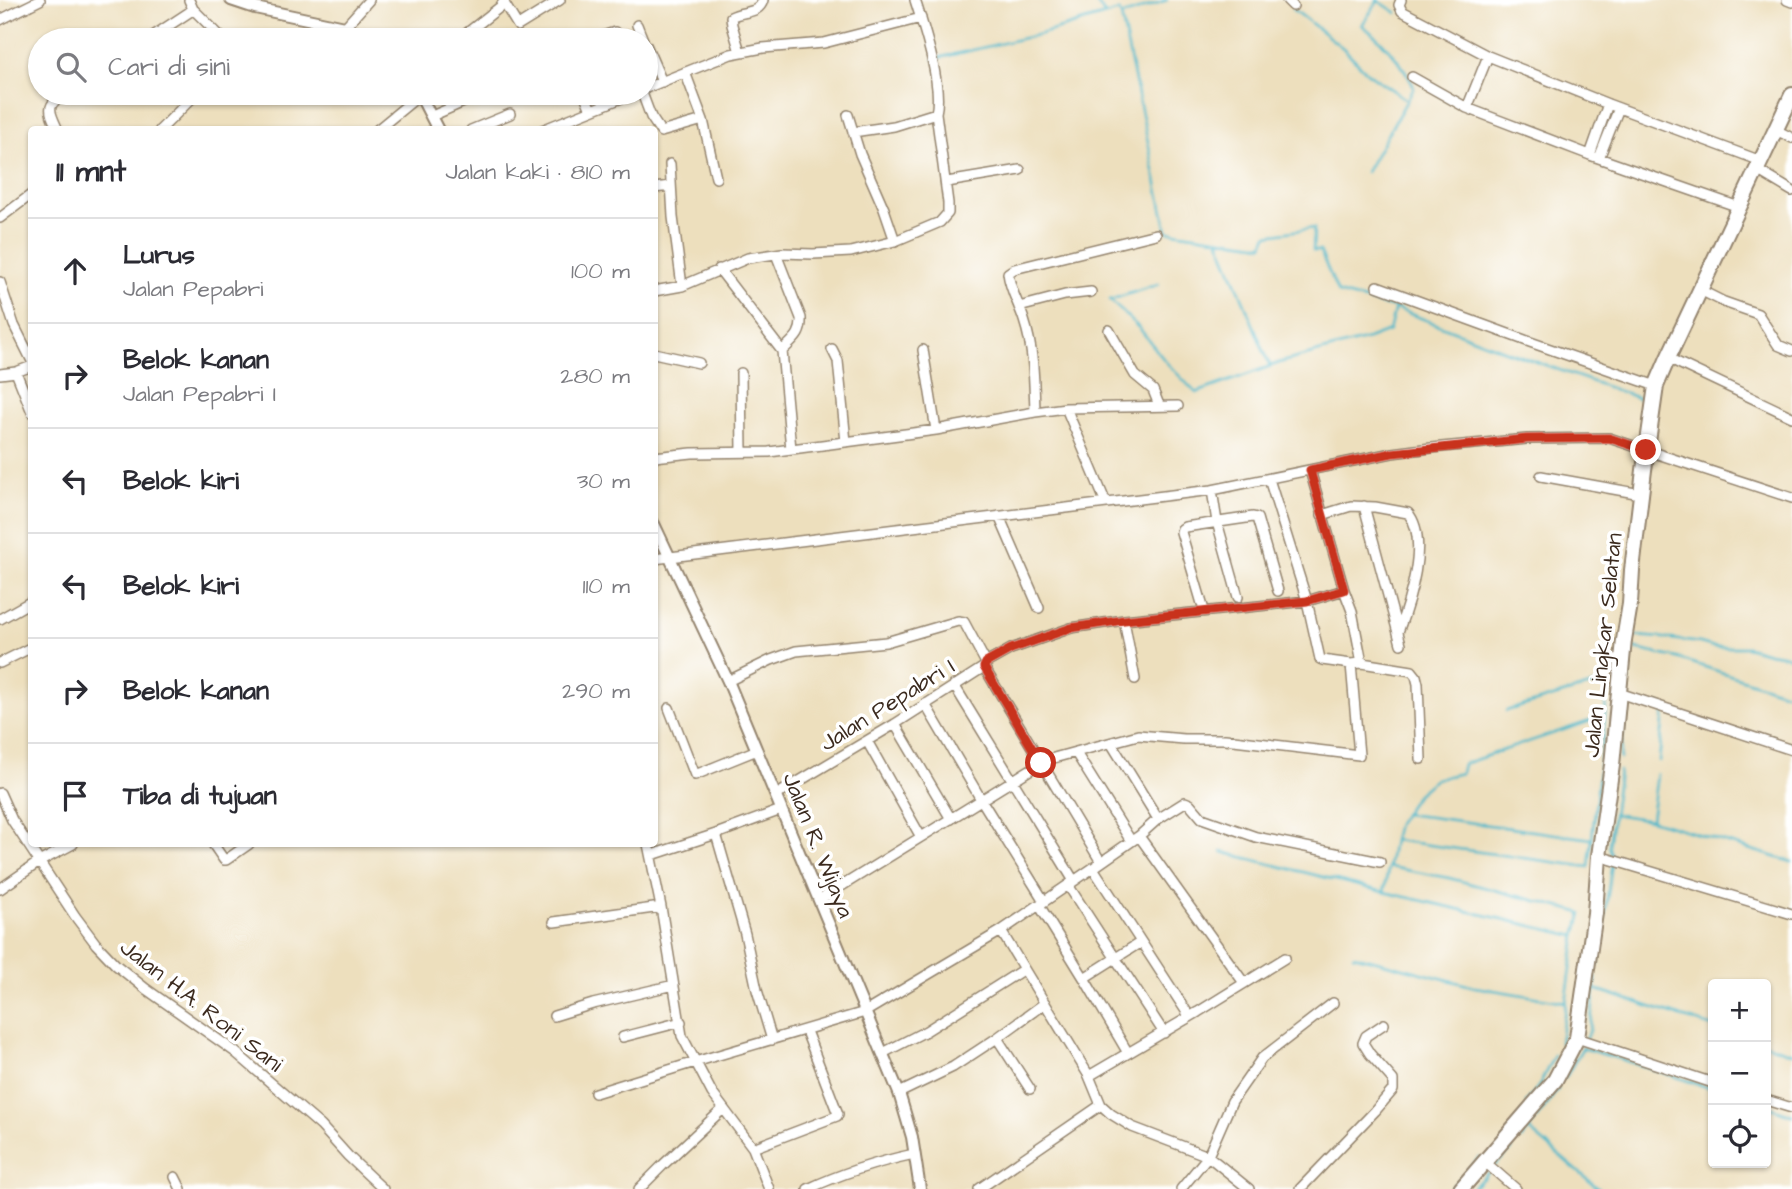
<!DOCTYPE html>
<html lang="id">
<meta charset="utf-8">
<style>
:root{--surface:#fff;--page:#f7f7f7;--text:#2b2b33;--muted:#7c7c81;--line:#e1e1e2}
body{margin:0;font-family:"Architects Daughter",sans-serif;background:var(--page);color:var(--text)}
.controls{position:absolute;right:21px;bottom:21px;display:grid;overflow:hidden;border-radius:7px;box-shadow:0 2px 5px #0004}
.controls button{width:63px;height:63px;display:grid;place-items:center;padding:0;border:0;border-bottom:2px solid var(--line);background:var(--surface);color:var(--text);font:35px sans-serif}
.stop{position:absolute;width:21px;height:21px;margin:-16px;border:5px solid #c8321e;border-radius:50%;background:#fff}
.stop.end{background:#c8321e;border-color:#fff;box-shadow:0 2px 7px #0008}
.list{margin:0;padding:0;list-style:none}
h2{display:flex;justify-content:space-between;align-items:center;height:91px;margin:0;padding:0 28px;font-size:30px}
h2 small{font-size:23px;font-weight:400;color:var(--muted)}
.list li{display:grid;grid-template-columns:46px 1fr auto;gap:21px;align-items:center;box-sizing:border-box;height:105px;padding:0 28px;border-top:2px solid var(--line)}
.list b{display:block;font-size:26px;white-space:nowrap}
.list p{margin:0;font-size:23px;white-space:nowrap;color:var(--muted)}
.list em{font-size:23px;font-style:normal;color:var(--muted)}
.icon{flex:none;width:38px;height:38px;fill:none;stroke:currentColor;stroke-width:2;stroke-linecap:round;stroke-linejoin:round}
.map{position:relative;flex:none;width:1792px;height:1189px;overflow:hidden}
.search{position:absolute;background:var(--surface);box-shadow:0 2px 5px #0004;left:28px;top:28px;width:630px;height:77px;display:flex;align-items:center;gap:18px;box-sizing:border-box;padding:0 24px;border-radius:38px;color:var(--muted);font-size:26px}
.panel{position:absolute;background:var(--surface);box-shadow:0 2px 5px #0004;left:28px;top:126px;width:630px;height:721px;border-radius:7px}
.map>svg:first-child{display:block}
.lines{fill:none;stroke-linecap:round;stroke-linejoin:round}
.stream{stroke:#4eb8ca;stroke-width:2.5}
.minor-casing{stroke:#94846e;stroke-width:12}
.tertiary-casing{stroke:#94846e;stroke-width:14}
.trunk-casing{stroke:#94846e;stroke-width:18}
.minor{stroke:#fff;stroke-width:9}
.tertiary{stroke:#fff;stroke-width:10}
.trunk{stroke:#fff;stroke-width:14}
.route{stroke:#c8321e;stroke-width:9}
.labels{text-anchor:middle;stroke-width:7;stroke-linejoin:round;paint-order:stroke}
.street-label{font-size:23px;fill:#3b2a1e;stroke:#fff}
</style>
<div class="map">
<svg width="1792" height="1189" viewBox="0 0 1792 1189">
<rect width="100%" height="100%" fill="#fff"/>
<filter id="ink" filterUnits="userSpaceOnUse"><feTurbulence type="fractalNoise" baseFrequency=".0143" numOctaves="2"/><feDisplacementMap in="SourceGraphic" scale="14" xChannelSelector="R" yChannelSelector="G"/><feConvolveMatrix kernelMatrix="1 2 1 2 8 2 1 2 1" color-interpolation-filters="sRGB"/></filter>
<filter id="wash" filterUnits="userSpaceOnUse"><feTurbulence type="fractalNoise" baseFrequency=".00686" numOctaves="4" result="noise"/><feDisplacementMap in="SourceGraphic" scale="28" xChannelSelector="R" yChannelSelector="G"/><feGaussianBlur stdDeviation="1.57" result="paint"/><feColorMatrix in="noise" values="0 0 0 0 0 0 0 0 0 0 0 0 0 0 0 0 0 1.4 0 .05"/><feComposite in="paint" operator="in"/></filter>
<g filter="url(#wash)">
<rect width="100%" height="100%" fill="#eddfbd"/>
<g class="lines">
<path class="stream" d="M1094,0l12,15
M1377,0l20,13
M1378,1l-16,24c22,17 41,38 52,62l-7,13
M1293,9l50,39 25,25 39,27 -41,72
M1121,16l46,215 96,14 4,-10 47,-7 -1,23h7l18,42 57,15 -6,23 -21,8 -86,23 -86,31 -31,-32 -25,-32 -30,-29 49,-16
M934,59l107,-25 78,-23 2,5 46,-16
M1218,238l52,128
M1395,308l108,42 141,50
M1633,636l31,2 36,5 14,4h33l22,6 23,4
M1627,694l4,-46 46,10 115,37
M1506,711l101,-30 -2,35
M1620,759l6,-60
M1659,761l5,-49
M1613,814l38,6 141,42
M1651,820l6,-46
M1393,840l196,27 3,-28
M1222,852l162,40
M1613,858l-4,-12 10,-75
M1389,867l60,11 133,35 -6,23
M1354,955l121,32 91,15 10,-66 -192,-44 9,-52 4,-16 20,-30 18,-15 26,-6 2,-9 142,-48 -13,123 -162,-22 -27,-3
M1598,965l14,-102
M1595,989l118,38
M1586,1040l4,-10 6,-52
M1560,1043l6,-41
M1766,1044l26,9
M1582,1048l61,18 70,23
M1565,1078l18,-31
M1526,1103l14,-19 14,-29
M1766,1106l26,9
M1529,1130l70,59
M1521,1140l37,-51
M1494,1166l18,-17
M1450,1189l29,-31
M1472,1189l16,-16"/>
</g>
</g>
<g filter="url(#ink)">
<g class="lines">
<defs>
<path id="minor" d="M1287,0l6,6
M1401,0l-2,5 3,6 86,45 120,48 153,57
M1787,0l5,2
M504,3l14,23 42,-26
M193,9l31,31
M0,20l40,-20
M637,25l6,15
M345,27l24,-27
M147,40l41,-27 5,-4 -4,-9
M458,40l42,-33 5,-7
M591,40l24,-8
M646,45l16,37
M740,52l-8,-27 -1,-8c12,-7 28,-2 32,-17
M685,72l18,48 13,58
M1412,77l55,31 123,47 149,52
M646,88l85,-34 32,-6 61,-5 97,-25
M584,93l7,17
M642,93l9,24 10,15 42,-12
M1467,108l21,-52
M848,115l12,39 24,55 11,32
M432,116l52,-23
M58,130c-9,-20 -13,-24 7,-37
M160,130l37,-37
M377,130l45,-37
M471,130l39,-16
M542,130l92,-37
M1776,130l16,8
M853,132l41,-6 42,-13
M1590,155l18,-51
M1599,158l20,-50
M670,164l3,53 9,69
M1757,170l35,21
M947,182l73,-12
M654,188l17,-2
M0,218l32,-24
M776,254l25,64c1,17 -7,21 -19,33
M719,269l63,82 9,98
M0,282l14,43 18,36
M1377,286l153,56 126,44
M1700,290l24,12 34,12 20,31 14,6
M654,291l28,-5 66,-28 34,-5 31,1 38,-2 44,-11 45,-19 8,-9v-10l-12,-90c7,-27 -12,-85 -21,-113
M1019,307l46,-12 26,-3
M1109,330l26,45 18,15 6,15
M832,349l6,12 8,81
M923,350l13,80
M654,353l45,10
M1668,358l124,59
M16,372l16,40
M741,373l1,79
M0,374l16,-2 16,-6
M1066,408l40,95
M1035,412c-1,-31 -1,-62 -11,-92 -5,-16 -14,-30 -16,-47l6,-4 142,-35
M654,457l38,-4 77,-1 167,-22 99,-18 31,-4 112,-2
M1310,470l34,120 8,21 10,52
M1541,476l100,18
M1269,479l38,122 13,58 2,1 29,4 11,-1 50,8 4,5 2,8 3,75
M1212,490l5,32 21,75
M1364,506l37,138
M1322,515l29,-9 24,1 33,6c22,26 1,90 -10,119
M999,516l40,92
M654,559l558,-69 180,-37 39,-5 96,-9 82,-1 183,60
M1203,607l-22,-75 1,-3 3,-2 68,-10 4,1 21,73
M0,619l32,-18
M1124,620l11,59
M0,663l32,-16
M984,667l117,195
M728,681l43,-21 25,-9 90,-9 72,-21 6,1 22,41
M954,685l120,196
M1619,693l173,57
M925,704l57,97 62,100
M669,708l26,67 62,-25
M895,724l56,95
M867,741l54,96
M1111,743l47,76
M1076,753l55,88
M0,793l12,27 63,96 21,28 20,21 30,24 88,62 87,75 27,30 35,33
M776,795l119,-71 89,-57 2,-4 25,-14 60,-21 53,-8 183,-19 37,-11
M716,834l29,100 12,56 15,50
M1139,836l105,147
M213,844l11,16h2l23,-16
M648,844l13,63 21,129 30,57 41,55 16,41
M652,855l64,-21 65,-24
M1599,856l193,58
M1093,868l97,149
M1068,885l96,148
M0,889l39,-27 34,-18
M819,900l222,-137 9,-4 88,-24 46,4h41l134,16 -8,-91
M1039,905l45,73 44,75
M554,922l107,-15
M1001,931l88,145 12,29 10,9 21,13 76,29 41,33
M1084,978l57,-36
M554,1016l39,-12 81,-19
M623,1037l58,-15
M997,1038l33,51
M1577,1038l136,45
M883,1053l43,-22 98,-62
M1089,1076l109,-64 87,-54
M595,1093l100,-31 170,-50 136,-81 92,-63 46,-32 19,-17 27,-17 5,2 12,14 54,19 124,25
M899,1093l54,-26 44,-29 48,-35
M1766,1100l26,8
M753,1148l84,-32 1,-2 -32,-83
M1485,1162l31,27
M175,1177l6,12
M639,1189l24,-24 60,-56
M808,1189c34,-16 69,-27 106,-35
M979,1189l122,-84
M1181,1189l27,-33 24,-55 30,-43 71,-55
M1300,1189l75,-78 18,-21v-10l-23,-26 -7,-11 3,-7 18,-12"/>
<path id="tertiary" d="M231,0l24,8 90,19 26,13
M419,93l19,37
M654,524l74,157 171,412 13,44 8,52"/>
<path id="trunk" d="M1461,1189l94,-109 22,-42 18,-125 4,-57 13,-91 12,-125 6,-36 2,-34 12,-100 12,-84 12,-28 124,-263"/>
</defs>
<use href="#minor" class="minor-casing"/>
<use href="#tertiary" class="tertiary-casing"/>
<use href="#trunk" class="trunk-casing"/>
<use href="#minor" class="minor"/>
<use href="#tertiary" class="tertiary"/>
<use href="#trunk" class="trunk"/>
</g>
</g>
<g class="lines" filter="url(#ink)">
<path class="route" d="M1041,763l-57,-96 2,-4 25,-14 60,-21 53,-8 183,-19 37,-11 -34,-120 82,-17 135,-14 82,-1 37,12"/>
</g>
<g class="labels">
<g class="street-label">
<text transform="translate(1602 645) rotate(-84)" y="8">Jalan Lingkar Selatan</text>
<text transform="translate(887 704) rotate(-32)" y="8">Jalan Pepabri I</text>
<text transform="translate(819 845) rotate(68)" y="8">Jalan R. Wijaya</text>
<text transform="translate(202 1005) rotate(38)" y="8">Jalan H.A. Roni Sani</text>
</g>
</g>
</svg>
<div class="controls">
<button>+</button>
<button>−</button>
<button><svg class="icon" aria-label="locate" viewBox="0 0 24 24"><circle cx="12" cy="12" r="6"/><path d="M12 2v4M12 18v4M2 12h4M18 12h4"/></svg></button>
</div>
<div class="stop" style="left:1041px;top:763px"></div>
<div class="stop end" style="left:1646px;top:450px"></div>
<div class="search"><svg class="icon" aria-label="search" viewBox="0 0 24 24"><circle cx="10" cy="10" r="6"/><path d="M15 15l6 6"/></svg>Cari di sini</div>
<section class="panel">
<h2>11 mnt<small>Jalan kaki · 810 m</small></h2>
<ul class="list">
<li><svg class="icon" aria-label="ahead" viewBox="0 0 24 24"><path d="M12 20V5M6 11l6-6 6 6"/></svg><div><b>Lurus</b><p>Jalan Pepabri</p></div><em>100 m</em></li>
<li><svg class="icon" aria-label="right" viewBox="0 0 24 24"><path d="M7 20v-9h11M14 6l5 5-5 5"/></svg><div><b>Belok kanan</b><p>Jalan Pepabri I</p></div><em>280 m</em></li>
<li><svg class="icon" aria-label="left" viewBox="0 0 24 24"><path d="M17 20v-9H6M10 6l-5 5 5 5"/></svg><div><b>Belok kiri</b></div><em>30 m</em></li>
<li><svg class="icon" aria-label="left" viewBox="0 0 24 24"><path d="M17 20v-9H6M10 6l-5 5 5 5"/></svg><div><b>Belok kiri</b></div><em>110 m</em></li>
<li><svg class="icon" aria-label="right" viewBox="0 0 24 24"><path d="M7 20v-9h11M14 6l5 5-5 5"/></svg><div><b>Belok kanan</b></div><em>290 m</em></li>
<li><svg class="icon" aria-label="arrive" viewBox="0 0 24 24"><path d="M6 21V4h12l-3 4 3 4H6"/></svg><div><b>Tiba di tujuan</b></div></li>
</ul>
</section>
</div>
